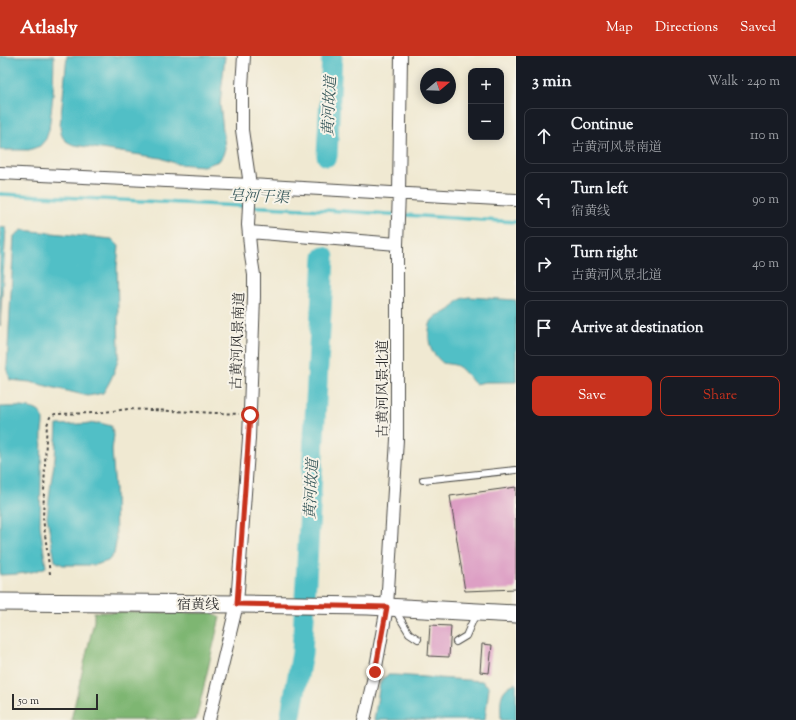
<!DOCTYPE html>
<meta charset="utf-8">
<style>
:root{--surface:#171b24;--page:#242831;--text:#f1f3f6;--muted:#9ea1a6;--line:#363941;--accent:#c8321e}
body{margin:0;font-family:"Sorts Mill Goudy","Noto Serif SC",serif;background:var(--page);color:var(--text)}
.controls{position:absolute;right:12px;top:12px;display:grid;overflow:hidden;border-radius:8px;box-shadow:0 2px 10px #0003}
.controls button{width:36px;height:36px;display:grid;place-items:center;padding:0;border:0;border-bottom:1px solid var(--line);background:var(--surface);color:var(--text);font:20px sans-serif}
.compass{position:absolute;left:420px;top:12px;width:36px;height:36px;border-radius:50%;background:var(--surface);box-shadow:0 2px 10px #0003;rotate:71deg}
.scale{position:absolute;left:12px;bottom:10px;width:86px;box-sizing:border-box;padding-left:4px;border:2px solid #2b2b2b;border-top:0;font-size:11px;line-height:14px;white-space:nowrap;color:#2b2b2b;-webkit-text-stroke:3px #f7f3e8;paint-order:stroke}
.stop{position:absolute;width:12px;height:12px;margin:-9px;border:3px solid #c8321e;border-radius:50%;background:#fff}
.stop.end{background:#c8321e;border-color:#fff;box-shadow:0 1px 4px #0008}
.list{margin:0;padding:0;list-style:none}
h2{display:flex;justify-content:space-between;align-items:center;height:52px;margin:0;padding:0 16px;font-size:17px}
h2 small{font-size:13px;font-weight:400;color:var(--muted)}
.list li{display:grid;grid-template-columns:26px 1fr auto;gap:12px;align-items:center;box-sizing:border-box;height:56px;margin:0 8px 8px;padding:0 8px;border:1px solid var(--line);border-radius:8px}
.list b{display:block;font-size:15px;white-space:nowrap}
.list p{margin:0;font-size:13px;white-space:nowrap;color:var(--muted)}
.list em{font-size:13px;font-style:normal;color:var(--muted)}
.actions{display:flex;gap:8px;padding:12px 16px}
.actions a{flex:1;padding:9px 0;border:1px solid var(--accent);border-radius:8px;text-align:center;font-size:14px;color:var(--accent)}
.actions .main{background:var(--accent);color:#fff}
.icon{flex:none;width:22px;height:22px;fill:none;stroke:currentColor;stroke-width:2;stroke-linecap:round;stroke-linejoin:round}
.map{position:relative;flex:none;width:516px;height:664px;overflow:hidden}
header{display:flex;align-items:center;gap:24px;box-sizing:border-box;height:56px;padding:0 20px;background:var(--accent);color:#fff}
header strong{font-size:19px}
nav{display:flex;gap:22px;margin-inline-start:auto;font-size:14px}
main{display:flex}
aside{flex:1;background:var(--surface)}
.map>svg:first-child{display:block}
.forest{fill:#7eb672;stroke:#54704e}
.water{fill:#51bfc6;stroke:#3e7578}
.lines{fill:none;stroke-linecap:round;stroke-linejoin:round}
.stream{stroke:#51bfc6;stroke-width:3.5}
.river{stroke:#51bfc6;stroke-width:21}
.building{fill:#dd9fc4}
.lane-casing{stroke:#494844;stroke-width:8}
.street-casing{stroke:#494844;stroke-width:14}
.secondary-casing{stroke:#494844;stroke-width:19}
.path{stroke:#494844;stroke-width:2;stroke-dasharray:3 3;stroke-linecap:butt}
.lane{stroke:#fff;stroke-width:6}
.street{stroke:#fff;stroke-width:12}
.secondary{stroke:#fff;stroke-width:17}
.route{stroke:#c8321e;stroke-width:5}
.labels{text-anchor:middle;stroke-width:4;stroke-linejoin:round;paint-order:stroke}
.street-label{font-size:14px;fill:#2b2b2b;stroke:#f7f3e8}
.water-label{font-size:15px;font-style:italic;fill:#36575a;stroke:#f7f3e8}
</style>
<header>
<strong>Atlasly</strong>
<nav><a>Map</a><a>Directions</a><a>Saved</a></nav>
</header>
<main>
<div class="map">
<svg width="516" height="664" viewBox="0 0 516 664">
<rect width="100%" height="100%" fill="#f7f3e8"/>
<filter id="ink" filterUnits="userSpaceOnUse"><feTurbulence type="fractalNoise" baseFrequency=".025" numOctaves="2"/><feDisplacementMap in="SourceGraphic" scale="8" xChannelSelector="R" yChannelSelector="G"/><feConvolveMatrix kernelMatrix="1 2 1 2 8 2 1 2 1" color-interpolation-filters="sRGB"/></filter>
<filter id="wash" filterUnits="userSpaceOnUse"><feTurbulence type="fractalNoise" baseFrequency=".012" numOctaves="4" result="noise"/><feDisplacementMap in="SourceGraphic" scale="16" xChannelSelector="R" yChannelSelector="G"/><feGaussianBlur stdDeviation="0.9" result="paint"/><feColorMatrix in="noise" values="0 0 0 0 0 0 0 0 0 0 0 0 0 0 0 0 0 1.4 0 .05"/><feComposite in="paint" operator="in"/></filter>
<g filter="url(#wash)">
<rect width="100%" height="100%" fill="#f0e9d2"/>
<path class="forest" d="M94,556l119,1 7,4 -24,103h-125l23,-99z"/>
<path class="water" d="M0,0h54l-1,39 -4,35 -3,9 -6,7 -11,4h-29z
M67,0h158l-5,48 5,44 -2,7 -4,6 -15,5 -27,-2 -16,-6 -87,-13c-11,-4 -13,-8 -14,-19z
M0,171l6,1 -6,98z
M22,174l90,9 7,7 -2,21 2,88c-3,14 -8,26 -16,38l-15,3 -58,-14 -20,-2 -3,-13 7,-131z
M469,241l47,3v82h-31l-10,2c-5,-5 -13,-17 -20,-19 -4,-1 -9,-1 -12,-2 -2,-1 -10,-10 -11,-12 -4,-7 -5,-26 1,-32 3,-4 8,-5 13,-7 11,-5 8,-13 23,-15z
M0,351c10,0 36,-2 41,7 3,5 2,11 1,16l-2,95 6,42c-14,7 -30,7 -46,8z
M100,367l11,3 3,9 -2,15 3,40 1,53 -2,11 -6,7 -13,4h-32l-8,-4 -8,-44 4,-35 4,-24 2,-33z
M388,619h7l87,6 7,6 -4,33h-111l6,-37 3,-5z
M516,627v37h-15c0,-16 -4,-31 15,-37z"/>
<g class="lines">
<path class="stream" d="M0,138l325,16 191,12"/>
<path class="river" d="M327,100l5,-100
M290,664l12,-67 22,-396"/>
</g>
<g id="blocks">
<path class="building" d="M516,431v102l-51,2 -15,-95z
M430,569l21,1 -2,31 -21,-1z
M482,588l10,1 -3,28 -9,-1z"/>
</g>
</g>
<g filter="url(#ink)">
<use href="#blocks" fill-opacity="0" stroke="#494844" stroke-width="1"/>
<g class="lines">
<defs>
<path id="lane" d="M423,424l93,-10
M395,554l14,23 9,6
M456,586l10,-6 10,-23"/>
<path id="street" d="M0,117l250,12 266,15
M249,176l148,12
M209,664l28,-116 12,-166 5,-141v-22l-3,-19 -3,-31 2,-40 -8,-55v-44l2,-30
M364,664l11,-48 12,-65 10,-168v-195l2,-51 2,-137"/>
<path id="secondary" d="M0,546l237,2 131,2 148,8"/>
</defs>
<use href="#lane" class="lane-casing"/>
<use href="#street" class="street-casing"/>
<use href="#secondary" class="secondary-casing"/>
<path class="path" d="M50,518l-7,-56 3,-79 1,-14 3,-8 5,-3 41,-1 32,-4 111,5"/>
<use href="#lane" class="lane"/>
<use href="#street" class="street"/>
<use href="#secondary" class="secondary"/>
</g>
</g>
<g class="lines" filter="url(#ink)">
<path class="route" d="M250,359l-7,102 -6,87 150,3 -12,65"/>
</g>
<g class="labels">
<g class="street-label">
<text transform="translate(237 285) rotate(-88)" y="5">古黄河风景南道</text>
<text transform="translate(382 333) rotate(-90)" y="5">古黄河风景北道</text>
<text x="198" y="553">宿黄线</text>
</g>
<g class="water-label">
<text transform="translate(329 50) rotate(-87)" y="5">黄河故道</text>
<text transform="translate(259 140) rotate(3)" y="5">皂河干渠</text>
<text transform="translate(311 433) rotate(-87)" y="5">黄河故道</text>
</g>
</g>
</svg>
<div class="controls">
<button>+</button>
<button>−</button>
</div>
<svg class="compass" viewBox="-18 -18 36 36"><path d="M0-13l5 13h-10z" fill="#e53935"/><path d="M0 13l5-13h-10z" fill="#9ea1a6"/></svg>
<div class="scale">50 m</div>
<div class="stop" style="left:250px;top:359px"></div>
<div class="stop end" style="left:375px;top:616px"></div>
</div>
<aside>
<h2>3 min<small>Walk · 240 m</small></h2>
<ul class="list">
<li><svg class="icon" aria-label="ahead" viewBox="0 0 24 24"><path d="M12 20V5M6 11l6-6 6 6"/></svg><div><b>Continue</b><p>古黄河风景南道</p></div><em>110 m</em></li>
<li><svg class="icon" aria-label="left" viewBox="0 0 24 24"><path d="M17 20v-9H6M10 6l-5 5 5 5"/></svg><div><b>Turn left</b><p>宿黄线</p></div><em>90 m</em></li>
<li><svg class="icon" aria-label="right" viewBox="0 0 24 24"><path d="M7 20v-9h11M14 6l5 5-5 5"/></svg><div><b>Turn right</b><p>古黄河风景北道</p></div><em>40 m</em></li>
<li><svg class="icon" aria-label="arrive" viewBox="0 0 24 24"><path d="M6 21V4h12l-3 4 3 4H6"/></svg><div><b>Arrive at destination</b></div></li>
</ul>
<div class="actions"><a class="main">Save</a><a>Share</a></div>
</aside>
</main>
